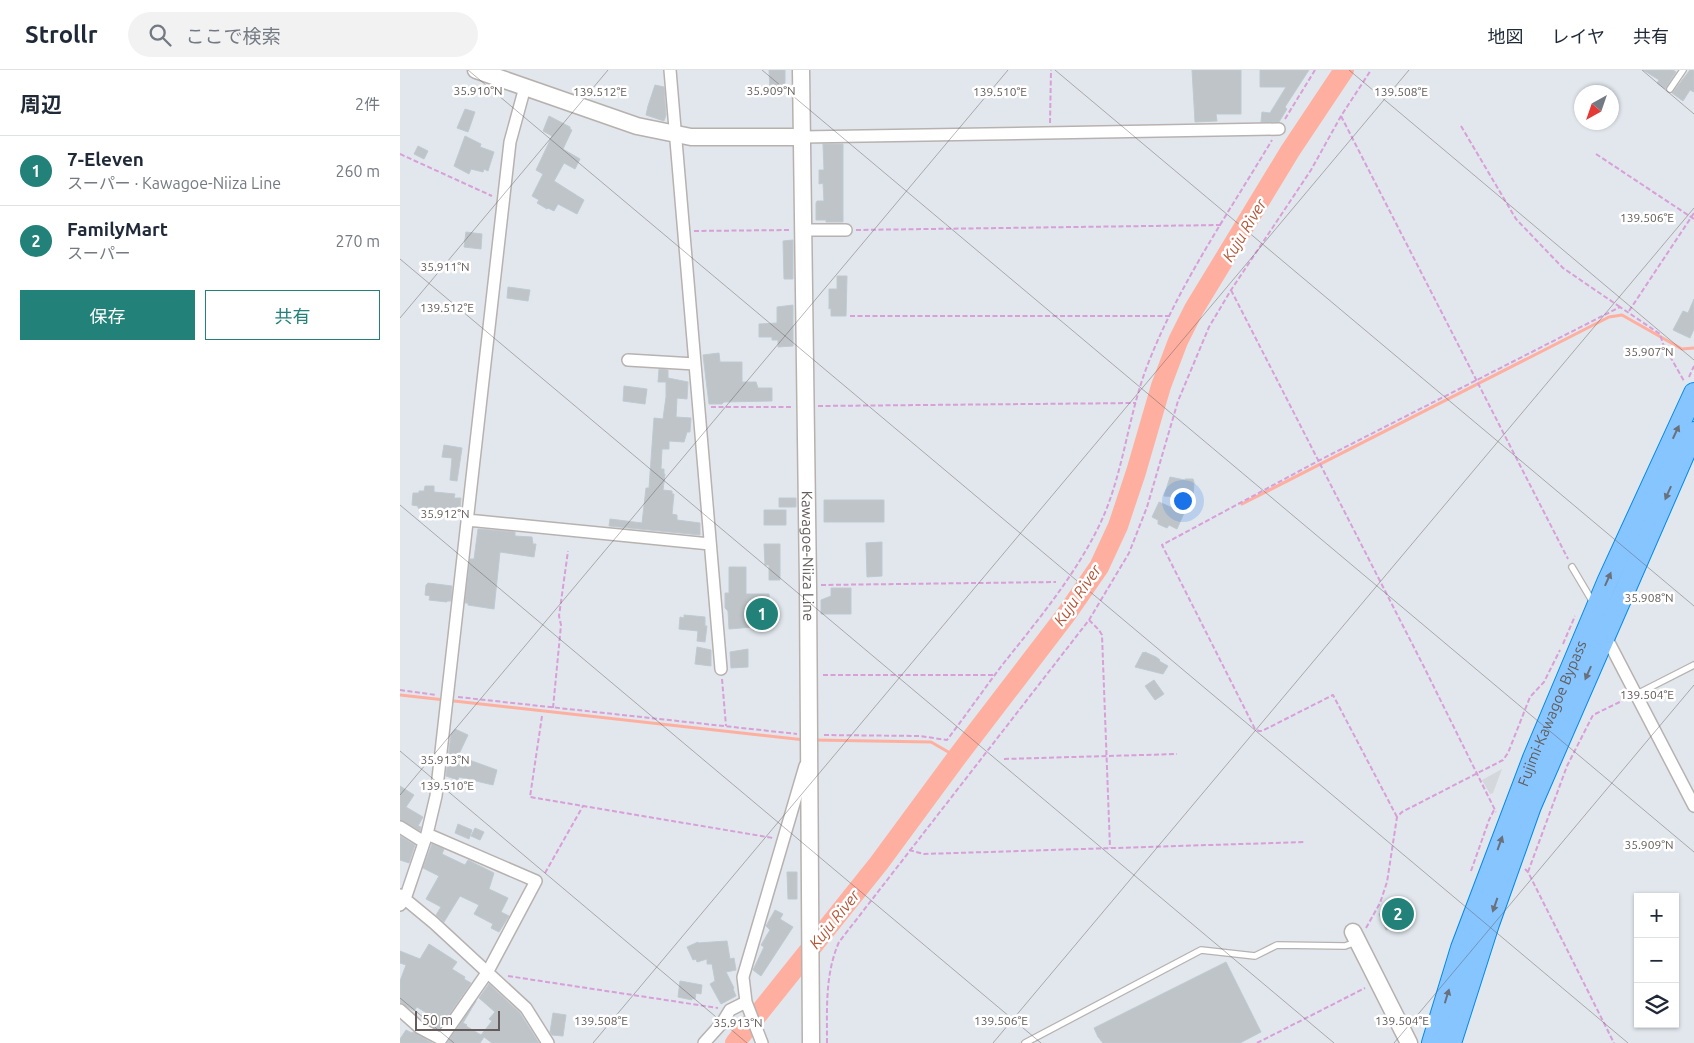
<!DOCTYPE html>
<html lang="ja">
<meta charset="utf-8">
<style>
:root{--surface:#fff;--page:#f2f2f3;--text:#1f2937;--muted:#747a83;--line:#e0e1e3;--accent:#228279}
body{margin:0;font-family:Ubuntu,"Noto Sans JP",sans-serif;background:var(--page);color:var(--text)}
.controls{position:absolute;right:15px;bottom:15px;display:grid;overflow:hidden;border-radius:0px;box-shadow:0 1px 4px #0004}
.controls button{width:45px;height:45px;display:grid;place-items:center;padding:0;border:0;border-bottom:1px solid var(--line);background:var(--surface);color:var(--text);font:25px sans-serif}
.compass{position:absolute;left:1174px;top:15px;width:45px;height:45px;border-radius:50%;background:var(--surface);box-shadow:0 1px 4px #0004;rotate:220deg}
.scale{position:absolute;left:15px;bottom:12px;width:85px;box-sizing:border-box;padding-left:5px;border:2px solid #635c5a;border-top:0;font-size:14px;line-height:18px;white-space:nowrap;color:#635c5a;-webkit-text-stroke:4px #fff;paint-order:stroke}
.you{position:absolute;left:782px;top:430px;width:18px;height:18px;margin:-12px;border:4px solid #fff;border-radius:50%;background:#1a73e8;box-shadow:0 0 0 8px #1a73e833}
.badge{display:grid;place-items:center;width:32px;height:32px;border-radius:50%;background:var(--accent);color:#fff;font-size:16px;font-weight:700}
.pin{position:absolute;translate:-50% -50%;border:2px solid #fff;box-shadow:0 1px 5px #0006}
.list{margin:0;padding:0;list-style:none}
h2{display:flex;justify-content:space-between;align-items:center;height:65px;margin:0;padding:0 20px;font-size:21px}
h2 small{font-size:16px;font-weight:400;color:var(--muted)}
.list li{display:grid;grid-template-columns:32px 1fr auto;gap:15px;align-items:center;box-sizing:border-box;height:70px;padding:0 20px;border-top:1px solid var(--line)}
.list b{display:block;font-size:19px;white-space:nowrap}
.list p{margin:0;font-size:16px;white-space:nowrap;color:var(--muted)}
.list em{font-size:16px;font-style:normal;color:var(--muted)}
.actions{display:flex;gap:10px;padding:15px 20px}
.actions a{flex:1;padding:11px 0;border:1px solid var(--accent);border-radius:0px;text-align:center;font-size:18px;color:var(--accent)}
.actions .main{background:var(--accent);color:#fff}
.icon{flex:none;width:28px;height:28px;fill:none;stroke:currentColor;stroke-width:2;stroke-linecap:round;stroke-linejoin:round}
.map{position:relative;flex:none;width:1294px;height:973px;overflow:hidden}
header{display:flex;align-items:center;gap:30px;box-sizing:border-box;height:70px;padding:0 25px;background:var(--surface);border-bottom:1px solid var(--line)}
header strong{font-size:24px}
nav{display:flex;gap:28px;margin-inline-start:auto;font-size:18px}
.search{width:350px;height:45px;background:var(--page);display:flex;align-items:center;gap:12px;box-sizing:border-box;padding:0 18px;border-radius:28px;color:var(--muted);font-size:19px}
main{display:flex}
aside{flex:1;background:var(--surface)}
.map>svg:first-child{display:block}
.industrial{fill:#d4d8dc}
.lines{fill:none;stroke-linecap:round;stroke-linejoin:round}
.stream{stroke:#ffaf9f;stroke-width:3}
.river{stroke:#ffaf9f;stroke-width:20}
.building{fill:#bec4c8;stroke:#bfcad2}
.lane-casing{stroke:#b7b2af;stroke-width:8}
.street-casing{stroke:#b7b2af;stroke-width:14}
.secondary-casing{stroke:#b7b1ae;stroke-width:19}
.highway-casing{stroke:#008aee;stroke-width:22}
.path{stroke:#d89fd8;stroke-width:2;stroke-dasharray:5 2.5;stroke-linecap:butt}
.lane{stroke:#fff;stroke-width:5.5}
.street{stroke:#fff;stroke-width:11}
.secondary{stroke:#fff;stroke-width:16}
.highway{stroke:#86c5ff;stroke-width:20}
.oneway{fill:#6a717b}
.ticks{fill:none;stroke:#635c5a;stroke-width:1;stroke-opacity:0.45}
.labels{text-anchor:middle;stroke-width:5;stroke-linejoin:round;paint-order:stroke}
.street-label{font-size:15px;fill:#635c5a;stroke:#fff}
.water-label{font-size:16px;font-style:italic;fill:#b4583a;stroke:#fff}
.ticks-label{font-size:12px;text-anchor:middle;fill:#635c5a;stroke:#fff;stroke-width:5;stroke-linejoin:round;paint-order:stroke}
</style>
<header>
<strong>Strollr</strong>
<div class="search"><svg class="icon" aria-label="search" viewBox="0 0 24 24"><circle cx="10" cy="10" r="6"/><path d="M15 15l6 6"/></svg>ここで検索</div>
<nav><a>地図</a><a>レイヤ</a><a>共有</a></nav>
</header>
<main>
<aside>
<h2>周辺<small>2件</small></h2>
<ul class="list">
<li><span class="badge">1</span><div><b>7-Eleven</b><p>スーパー · Kawagoe-Niiza Line</p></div><em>260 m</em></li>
<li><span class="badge">2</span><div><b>FamilyMart</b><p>スーパー</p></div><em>270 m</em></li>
</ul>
<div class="actions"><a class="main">保存</a><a>共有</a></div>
</aside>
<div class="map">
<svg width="1294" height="973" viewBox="0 0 1294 973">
<rect width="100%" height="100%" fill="#e1e7ed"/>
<path class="industrial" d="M1102,699l-9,24 -3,1 -8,-14z"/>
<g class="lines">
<path class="stream" d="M842,434l367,-187 13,-2 60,34 12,-1
M0,625l405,45
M414,670l117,2 26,15"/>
<path class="river" d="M335,973l144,-180 78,-106 108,-141 34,-49 19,-41 18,-54 25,-86 17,-45 16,-32 96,-158 54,-81"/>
</g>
<path class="building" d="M369,0h16v20h-15z
M792,0h49v44h-25l1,7 -22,1z
M860,0h49l-24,37 2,2 -8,13h-18l1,-10 8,1 16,-26h-26z
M1243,0h30l3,2 -11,17 -8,-6 2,-3z
M1290,0h4v22l-4,-2 -7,11 -11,-8z
M255,15l9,2 2,28 -2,6 -18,-6 2,-9z
M65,39l10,3 -7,20 -11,-4z
M149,46l21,11v2l2,1 -9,19 17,10 -5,10 -11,-6 -10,18 30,19 -7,14 -19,-10 -4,7 -6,-3 -1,1 -10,-6 2,-3 -7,-4 11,-22 -7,-4 16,-34 -9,-5z
M65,66l16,8 -1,3 14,5 -6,19 -4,-2 -1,3 -12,-3 -2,5 -15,-8z
M423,74h20v78h-17v-2h-10v-17l1,-2h7l-1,-18 -4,1v-14h5z
M18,76l10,5 -4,8 -10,-5z
M66,162l16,2 -1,15 -17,-2z
M393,170v39h-9l-1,-38z
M437,206h10l-1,40h-15v-8l-2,1v-20h8z
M108,217l22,3 -2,11 -21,-3z
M1294,229v30l-4,9 -17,-8 10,-19 5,2z
M393,235v41l-15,1v-7h-6v-3h-13v-13l18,-1v-16z
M319,283l1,9h22v20h14l2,6h14v13l-48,1 -2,2h-13l-6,-49z
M259,299l9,1v8l20,4 -1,17 -10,-1 -1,19 15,1 -1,14h-3l-3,10 -15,-1v8h-7l-1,20h3v5h1l-2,16 9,1v3h2l-2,20 5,1v5l23,3v12l-91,-9 1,-7 32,4 4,-35h3l5,-70 9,1 3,-22v-15h-8z
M224,316l23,3 -2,15 -22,-3z
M44,375l18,3 -5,33 -7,-1 2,-22 -10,-1z
M770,407l15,3v-1h8l1,3 -1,16 -29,-2z
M25,416h9v6l21,2 -1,4h7l-1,14 -42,-4v-2l-6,-1 1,-12h6v-2h5z
M379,428h17v9h-17z
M424,430h60v22h-60z
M759,432l25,11 -7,16 -8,-4 -2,3 -9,-4v-4l-6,-3z
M364,440h22v15h-22z
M78,459l37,3v4l17,1 1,7h3l-2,13 -34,-5 -6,57 -26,-4v-2h-3l5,-44h4z
M482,472v34l-15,1 -1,-34z
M364,474h16v36h-11v-15h-4z
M329,497h17v27h23l2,35 -18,1v-3l-24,2 -1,-18 -3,-3v-15h4z
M28,513l24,3 -1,15h-4v1l-18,-2 1,-4 -5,-1 1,-10z
M431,518h20v26h-30v-14l10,-4z
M284,545l21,2v9h2l-2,16 -8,-1 1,-10 -19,-2 1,-12 4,1z
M297,577l14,3v16l-16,-2z
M348,579v18l-17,1 -1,-16z
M743,582l1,1 1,-1 11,5 4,3 -1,1 9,5 -5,8 -28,-7z
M754,610l10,14 -9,6 -10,-14z
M55,659l13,6 -10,21 39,14 -4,15 -34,-8 -1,3 -12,-4 5,-42z
M0,716l14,9 -8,12 17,10 -5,9 3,1 -1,4 -20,-11z
M58,754l14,6 -3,9 -14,-6z
M75,758l9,4 -4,8 -9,-4z
M0,766l15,9 -6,18 -9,-3z
M32,774l12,5 -2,5 23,11 3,-5 26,13 -5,16 19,9 -7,14 8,4 -10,16 -8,-4 2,-4 -19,-10 5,-9 -19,-9 -16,26 -8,-7 5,-8 -15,-8 13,-23 -16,-8z
M387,802h10v27h-9z
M1005,831l7,16 -26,13 -7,-16z
M375,840l8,4 -3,5 13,8 -32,49 -8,-6 11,-23 -3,-2 9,-15 -4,-4z
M327,871l3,18 4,-1 2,12 -10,2 8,16 -1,1 3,7 -15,8 -11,-20 5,-3 -3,-17h-5v-5l-10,3 -1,-3 -3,1 -6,-13 11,-5v1z
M29,874l28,18 -5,7 13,8 -1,2 7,4 -32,46 -10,-5 4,-7 -16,-10 -3,4 -14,-9v-21l6,-16 -6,-2v-12l20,8z
M826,892l35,70 -21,11h-137l-5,-6 -4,-9z
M280,911l22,4 -1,9 -5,-1 -1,6 -3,-1v2l-14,-3z
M89,914l31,29 19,30h-47l-8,-6 -4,6h-33l29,-42 -13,22 4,2 -1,1 15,9 11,-14 -3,-2 6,-7 -16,-14z
M153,943l13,2 -3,21 -11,-1 -2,-3z
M6,960l6,3 1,-1 19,11h-32v-4z"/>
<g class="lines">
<defs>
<path id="lane" d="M1270,19l13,-19
M1172,497l22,37
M1237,624l57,-29
M625,973l176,-93 54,6 22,-11 68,1 11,-4"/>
<path id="street" d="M270,0l51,599
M402,67l477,-8
M404,160h42
M228,290l67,4
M67,450l243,24
M1204,563l90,173
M0,757l24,15
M0,825l34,28 92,85 22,35
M0,835l5,-6 22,-65 9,-38 74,-654 15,-55
M0,940l20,18 21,11 46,-66 49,-92 -109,-47
M304,973l18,-20 8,-13 16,-8
M362,973l-16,-41 -3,-25 62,-211"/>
<g id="secondary">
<path d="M76,0l161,56 54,11h111"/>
<path id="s1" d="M401,0l7,515 3,458"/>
<path d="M953,862l56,111"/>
</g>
<g id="highway">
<path id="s2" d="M1032,973l29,-95 72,-190 75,-178 86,-187"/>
<path d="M1051,973l38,-119 42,-118 163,-374"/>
</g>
</defs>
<use href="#lane" class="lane-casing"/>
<use href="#street" class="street-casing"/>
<use href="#secondary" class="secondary-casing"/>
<use href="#highway" class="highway-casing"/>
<path class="path" d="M941,46l227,443
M885,49l30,-49
M650,53l1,-53
M1061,56l55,93 47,49 57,39
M0,84l92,42
M1196,84l98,65
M456,160l365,-5
M294,161l95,-1
M831,220l192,375 73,147
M1229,241l65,-98
M450,246h320
M1289,307l5,-11
M418,336l318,-3
M311,337h80
M421,515l235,-3
M689,550l10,10 3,5 8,213
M1163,574l12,-28
M423,605h172
M322,609l4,47
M0,620l36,5
M58,627l339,37
M153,638l8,-83 -2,-9 9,-65
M142,646l-12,81 243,41
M424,665l96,1 27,4c19,-25 37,-51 56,-76 35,-44 70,-86 95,-136 25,-50 29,-108 48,-159 31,-82 82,-155 126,-229
M604,689l173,-5
M997,747l-64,-122 -71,36h-3l-4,-2 -93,-184 156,-84 302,-154 40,27 3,10 21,37
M509,780l15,4 381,-12
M1125,799l3,3 86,171
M1071,801l18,-51 5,-10
M1128,802l39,-106 26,-51 33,-16
M145,803l38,-67
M966,858l14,-25 7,-21 10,-65 5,-5 101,-52 5,-7 22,-56 14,-15 16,-32
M108,906l210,32
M1017,956l5,-9
M427,973c0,-35 -2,-69 12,-101l250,-322 40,-67 18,-46 31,-106 31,-74 22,-37 80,-120 30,-54 30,-46
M857,973l108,-55"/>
<use href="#lane" class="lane"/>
<use href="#street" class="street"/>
<use href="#secondary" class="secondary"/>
<use href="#highway" class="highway"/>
</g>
<defs><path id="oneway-solid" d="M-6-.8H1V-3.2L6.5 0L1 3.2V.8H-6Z" transform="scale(1.25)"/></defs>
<g class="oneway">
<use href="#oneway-solid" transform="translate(1276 362) rotate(-65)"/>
<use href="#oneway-solid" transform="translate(1268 423) rotate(114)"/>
<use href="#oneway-solid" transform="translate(1208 509) rotate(-66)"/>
<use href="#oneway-solid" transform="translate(1188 603) rotate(114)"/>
<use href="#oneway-solid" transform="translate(1100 773) rotate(-70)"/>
<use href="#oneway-solid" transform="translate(1095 835) rotate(109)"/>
<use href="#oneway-solid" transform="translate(1047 926) rotate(-73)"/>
</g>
<path class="ticks" d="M68,0l1160,973M362,0l932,782M655,0l639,536M949,0l345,290M1242,0l52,44M0,189l934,784M0,248l208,-248M0,435l641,538M0,681l347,292M0,725l608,-725M0,928l54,45M193,973l816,-973M593,973l701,-835M994,973l300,-358"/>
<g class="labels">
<g class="street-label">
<text dy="5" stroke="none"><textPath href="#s1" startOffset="486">Kawagoe-Niiza Line</textPath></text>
<text dy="5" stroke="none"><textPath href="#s2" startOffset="351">Fujimi-Kawagoe Bypass</textPath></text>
</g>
<g class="water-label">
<text transform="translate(844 160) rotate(-59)" y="6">Kuju River</text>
<text transform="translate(677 525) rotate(-55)" y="6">Kuju River</text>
<text transform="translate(434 849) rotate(-51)" y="6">Kuju River</text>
</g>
</g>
<g class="ticks-label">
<text x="78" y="25">35.910°N</text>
<text x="371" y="25">35.909°N</text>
<text x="200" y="26">139.512°E</text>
<text x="600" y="26">139.510°E</text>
<text x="1001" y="26">139.508°E</text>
<text x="1247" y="152">139.506°E</text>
<text x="45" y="201">35.911°N</text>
<text x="47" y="242">139.512°E</text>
<text x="1249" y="286">35.907°N</text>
<text x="45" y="448">35.912°N</text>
<text x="1249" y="532">35.908°N</text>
<text x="1247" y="629">139.504°E</text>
<text x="45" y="694">35.913°N</text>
<text x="47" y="720">139.510°E</text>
<text x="1249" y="779">35.909°N</text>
<text x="201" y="955">139.508°E</text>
<text x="601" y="955">139.506°E</text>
<text x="1002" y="955">139.504°E</text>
<text x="338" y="957">35.913°N</text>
</g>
</svg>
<div class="controls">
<button>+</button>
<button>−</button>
<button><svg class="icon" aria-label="layers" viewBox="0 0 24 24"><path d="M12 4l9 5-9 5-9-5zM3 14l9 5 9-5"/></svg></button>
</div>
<svg class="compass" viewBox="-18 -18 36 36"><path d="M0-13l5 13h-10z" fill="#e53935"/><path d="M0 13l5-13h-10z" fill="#747a83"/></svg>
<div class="scale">50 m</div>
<div class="you"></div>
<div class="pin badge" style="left:362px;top:544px">1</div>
<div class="pin badge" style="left:998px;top:844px">2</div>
</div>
</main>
